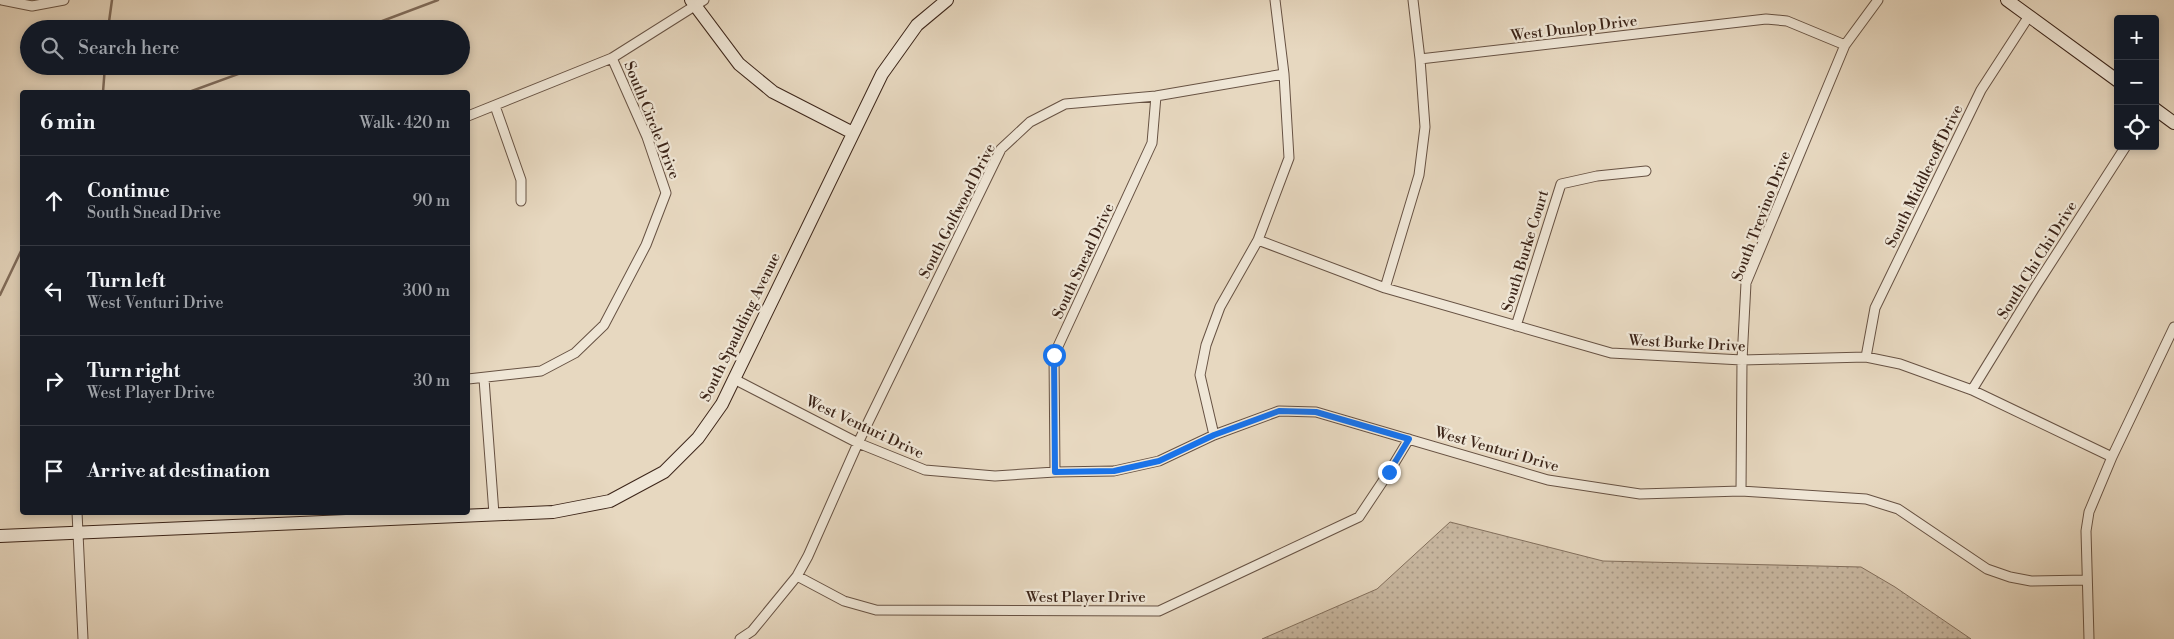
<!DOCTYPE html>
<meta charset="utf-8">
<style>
:root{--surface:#171b24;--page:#20242c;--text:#f1f3f6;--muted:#9ea1a6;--line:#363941}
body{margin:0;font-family:"Libre Bodoni",serif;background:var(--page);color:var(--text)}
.controls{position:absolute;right:15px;top:15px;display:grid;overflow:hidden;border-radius:5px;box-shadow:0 2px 8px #0003}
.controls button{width:45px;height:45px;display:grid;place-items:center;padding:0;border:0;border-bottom:1px solid var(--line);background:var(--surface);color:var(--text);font:25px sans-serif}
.stop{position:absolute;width:15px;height:15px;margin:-11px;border:4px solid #1a73e8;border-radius:50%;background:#fff}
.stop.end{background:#1a73e8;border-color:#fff;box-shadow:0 1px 5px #0008}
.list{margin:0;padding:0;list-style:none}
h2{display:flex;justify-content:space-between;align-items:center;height:65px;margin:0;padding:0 20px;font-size:21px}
h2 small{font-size:16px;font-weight:400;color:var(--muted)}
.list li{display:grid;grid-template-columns:32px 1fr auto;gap:15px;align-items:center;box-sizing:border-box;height:90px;padding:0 20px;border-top:1px solid var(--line)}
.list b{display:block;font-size:19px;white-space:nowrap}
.list p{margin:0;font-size:16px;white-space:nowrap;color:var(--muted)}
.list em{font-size:16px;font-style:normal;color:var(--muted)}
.icon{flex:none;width:28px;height:28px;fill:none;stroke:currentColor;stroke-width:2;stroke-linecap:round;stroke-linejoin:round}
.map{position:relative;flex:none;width:2174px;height:639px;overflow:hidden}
.search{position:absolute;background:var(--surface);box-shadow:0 2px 8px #0003;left:20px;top:20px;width:450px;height:55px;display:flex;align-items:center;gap:12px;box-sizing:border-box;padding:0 18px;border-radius:28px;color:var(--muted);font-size:19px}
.panel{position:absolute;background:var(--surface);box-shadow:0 2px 8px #0003;left:20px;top:90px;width:450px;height:425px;border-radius:5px}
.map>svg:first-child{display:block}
.grass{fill:url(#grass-dots);stroke:#83705e}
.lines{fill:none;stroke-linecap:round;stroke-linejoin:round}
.stream{stroke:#806c5b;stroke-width:2.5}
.street-casing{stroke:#675243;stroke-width:11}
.secondary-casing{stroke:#3c2519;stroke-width:14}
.street{stroke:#efe6d6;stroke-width:9}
.secondary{stroke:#efe6d6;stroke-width:12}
.route{stroke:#1a73e8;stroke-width:6}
.labels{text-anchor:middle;stroke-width:4.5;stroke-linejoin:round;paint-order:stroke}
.street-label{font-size:15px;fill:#3c2519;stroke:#efe6d6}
</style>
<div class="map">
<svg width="2174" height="639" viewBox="0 0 2174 639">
<defs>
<pattern id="grass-dots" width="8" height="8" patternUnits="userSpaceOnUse" patternTransform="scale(1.25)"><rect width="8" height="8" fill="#cabaa4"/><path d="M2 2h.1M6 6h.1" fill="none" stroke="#a59785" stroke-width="1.8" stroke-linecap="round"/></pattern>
</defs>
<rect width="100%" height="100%" fill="#e7d8c0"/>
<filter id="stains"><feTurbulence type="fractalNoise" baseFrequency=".004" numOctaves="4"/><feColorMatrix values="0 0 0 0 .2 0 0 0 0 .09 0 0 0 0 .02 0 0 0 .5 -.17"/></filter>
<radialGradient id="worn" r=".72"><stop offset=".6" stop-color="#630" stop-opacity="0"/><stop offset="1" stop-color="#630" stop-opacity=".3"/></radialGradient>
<path class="grass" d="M1450,522l153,39 258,6 34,20 76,52h-709l115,-50z"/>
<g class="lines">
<path class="stream" d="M108,29l4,-29
M361,29l77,-29
M103,92l2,-26
M189,92l71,-26
M0,295l22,-46"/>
<defs>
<path id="street" d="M2,0l30,6 32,-6
M1420,59l346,-40 21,2 58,24
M495,106l26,74v21
M468,116l144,-58 92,-58
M1258,240l127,48 226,65 131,7 124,-3 34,7 72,26 140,67
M1385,288l34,-113 6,-48 -5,-68 -7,-59
M1516,326l45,-142 36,-8 49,-5
M1866,357l9,-49 106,-218 48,-74
M468,379l73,-8 34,-18 29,-28 42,-80 20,-52 -19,-56 -35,-79
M484,379l10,135
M734,379l124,64 67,27 70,6 60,-4 59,-1 45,-10 55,-26 65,-24 37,1 232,68 92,14 101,-3 125,8 32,10 89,60 23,8 21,4 56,-1
M1972,390l62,-101 92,-143
M1214,435l-14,-60 6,-30 14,-38 38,-67 31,-82 -5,-84 -9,-74
M1055,472l-1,-117 98,-212 4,-47
M1741,491l1,-131 4,-77 99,-238 33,-45
M77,512l6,127
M797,576l47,25 32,9 283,1 200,-94 30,-45 20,-33
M740,639l12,-8 45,-55 11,-20 50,-113 143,-294 29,-27 35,-18 91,-8 128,-22
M2089,639l-3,-108 3,-19 23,-55 62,-130"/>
<path id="secondary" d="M691,0l48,64 34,28 80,41
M2007,0l111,81
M2155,109l19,14
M0,536l553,-24 57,-11 54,-29 34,-34 24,-34 160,-330 35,-49 30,-25"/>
</defs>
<use href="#street" class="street-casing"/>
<use href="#secondary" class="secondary-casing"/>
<use href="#street" class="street"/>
<use href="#secondary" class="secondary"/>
</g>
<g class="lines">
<path class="route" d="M1054,355l1,117 59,-1 45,-10 55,-26 65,-24 37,1 93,27 -20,33"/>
</g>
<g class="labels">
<g class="street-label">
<text transform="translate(1574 28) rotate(-7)" y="5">West Dunlop Drive</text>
<text transform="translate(652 120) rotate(68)" y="5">South Circle Drive</text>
<text transform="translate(1924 176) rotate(-64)" y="5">South Middlecoff Drive</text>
<text transform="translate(957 211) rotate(-63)" y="5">South Golfwood Drive</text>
<text transform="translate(1761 216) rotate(-69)" y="5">South Trevino Drive</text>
<text transform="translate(1525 251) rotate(-73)" y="5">South Burke Court</text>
<text transform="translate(2037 260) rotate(-58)" y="5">South Chi Chi Drive</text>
<text transform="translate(1083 261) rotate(-65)" y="5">South Snead Drive</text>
<text transform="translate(740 327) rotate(-64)" y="5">South Spaulding Avenue</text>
<text transform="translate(1687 343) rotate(3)" y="5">West Burke Drive</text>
<text transform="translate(865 427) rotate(25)" y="5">West Venturi Drive</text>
<text transform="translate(1497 449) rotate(16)" y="5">West Venturi Drive</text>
<text x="1086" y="602">West Player Drive</text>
</g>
</g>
<rect width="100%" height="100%" filter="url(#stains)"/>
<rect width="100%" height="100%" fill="url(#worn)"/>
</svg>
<div class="controls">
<button>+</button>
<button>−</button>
<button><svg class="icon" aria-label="locate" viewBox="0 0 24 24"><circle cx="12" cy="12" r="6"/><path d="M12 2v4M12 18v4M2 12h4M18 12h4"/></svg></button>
</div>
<div class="stop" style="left:1054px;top:355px"></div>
<div class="stop end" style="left:1389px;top:472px"></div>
<div class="search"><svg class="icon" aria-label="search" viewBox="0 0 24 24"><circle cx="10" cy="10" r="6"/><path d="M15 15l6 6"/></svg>Search here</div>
<section class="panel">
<h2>6 min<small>Walk · 420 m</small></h2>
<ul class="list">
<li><svg class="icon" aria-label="ahead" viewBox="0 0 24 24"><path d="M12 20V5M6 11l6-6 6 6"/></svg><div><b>Continue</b><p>South Snead Drive</p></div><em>90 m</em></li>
<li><svg class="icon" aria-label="left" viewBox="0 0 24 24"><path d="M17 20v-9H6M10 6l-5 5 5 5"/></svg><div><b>Turn left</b><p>West Venturi Drive</p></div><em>300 m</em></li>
<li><svg class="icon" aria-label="right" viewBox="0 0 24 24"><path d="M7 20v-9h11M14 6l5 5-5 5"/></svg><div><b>Turn right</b><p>West Player Drive</p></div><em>30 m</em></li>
<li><svg class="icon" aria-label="arrive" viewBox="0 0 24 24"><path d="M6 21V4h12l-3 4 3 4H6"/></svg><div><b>Arrive at destination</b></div></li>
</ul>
</section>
</div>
